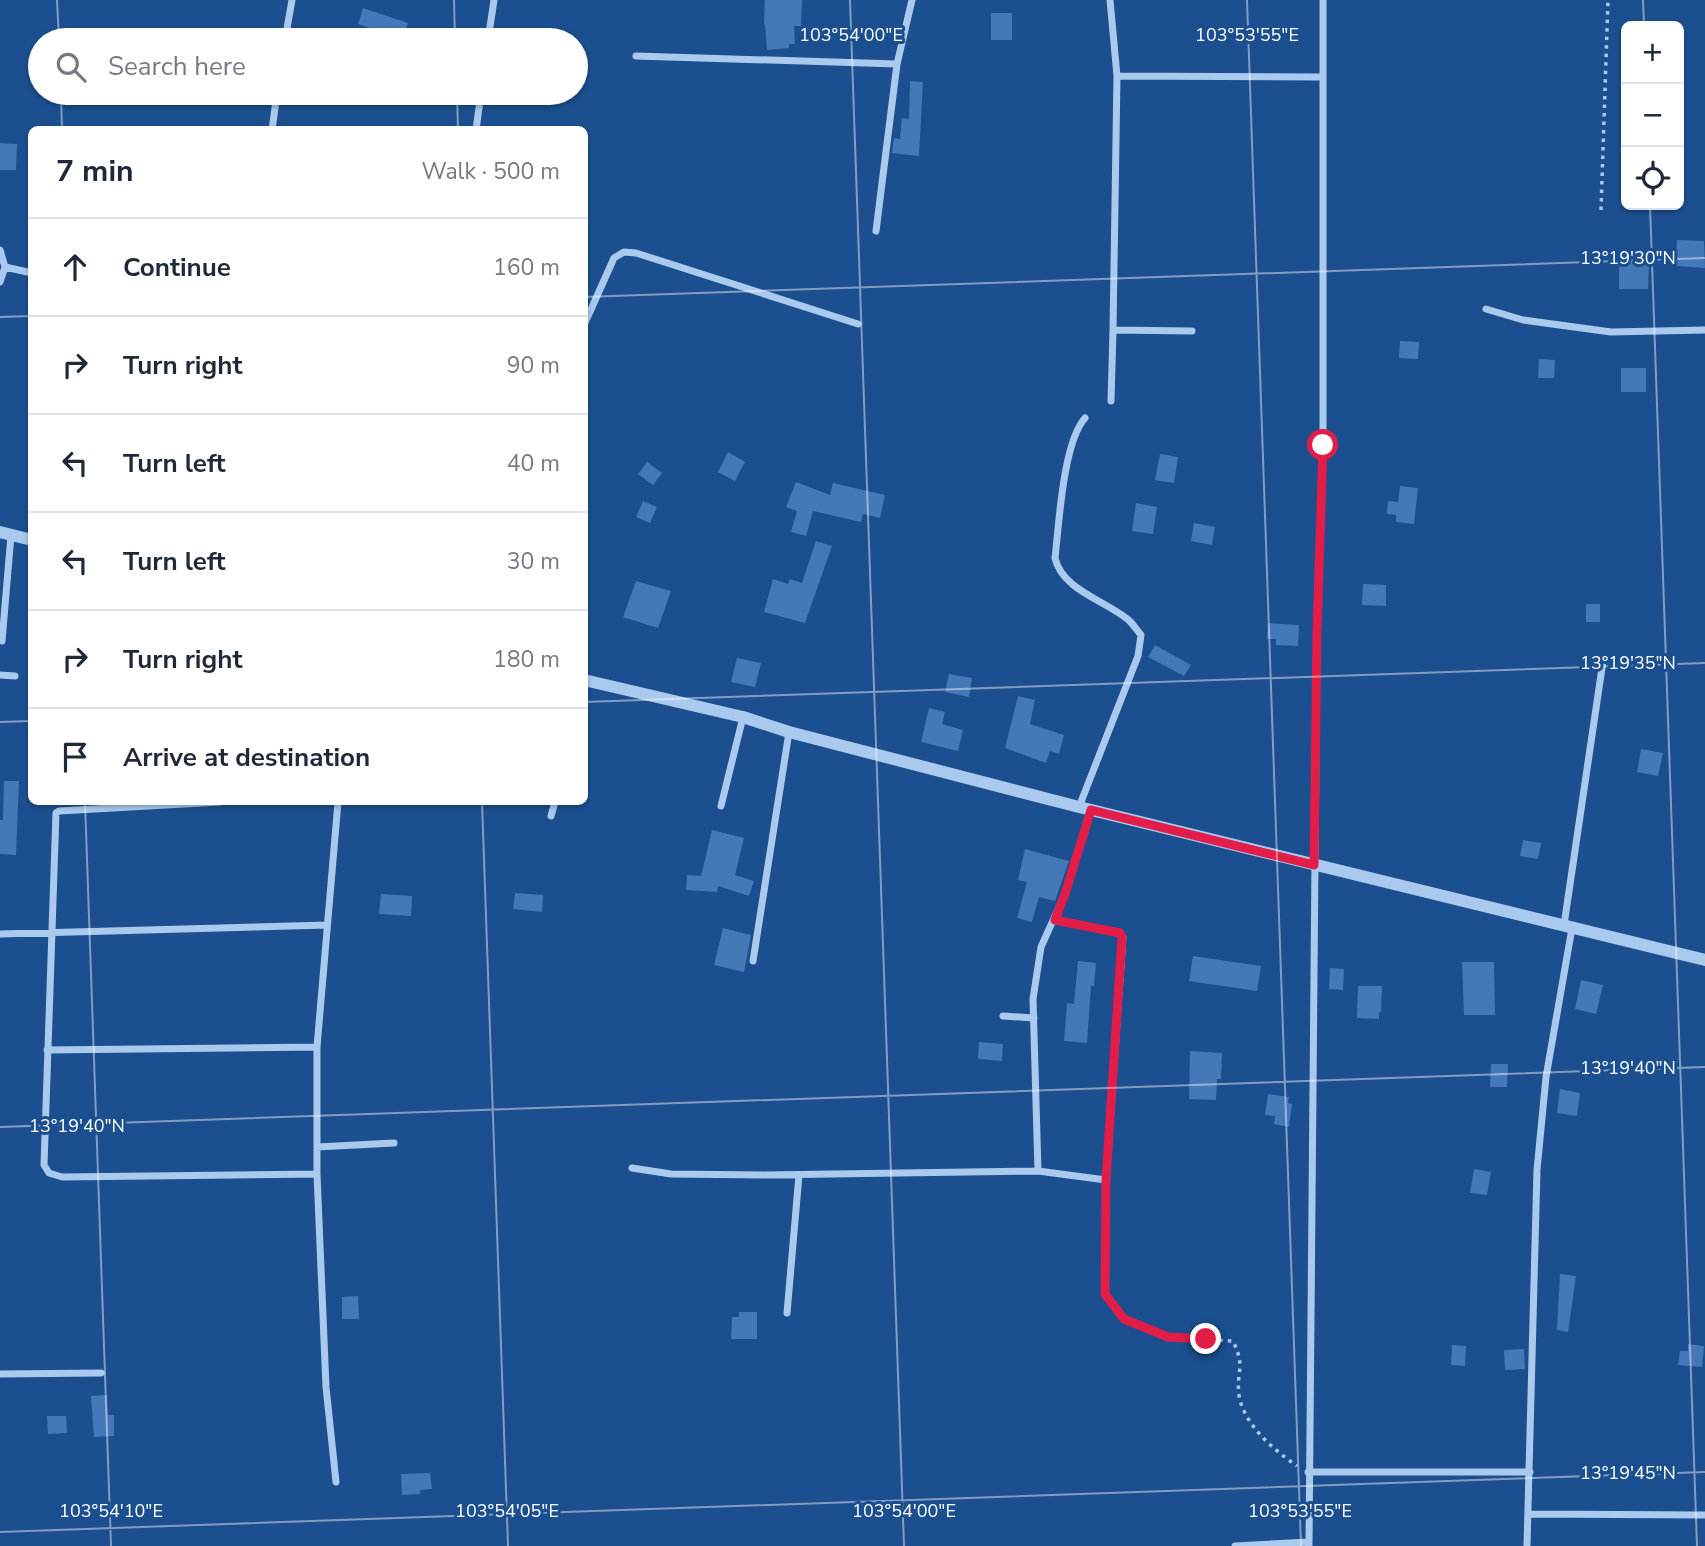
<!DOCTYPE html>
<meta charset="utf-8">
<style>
:root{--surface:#fff;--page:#f6f6f7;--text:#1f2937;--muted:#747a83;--line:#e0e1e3}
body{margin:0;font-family:"Nunito Sans",sans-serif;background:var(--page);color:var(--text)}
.controls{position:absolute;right:21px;top:21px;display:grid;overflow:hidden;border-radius:10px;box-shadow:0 2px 5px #0004}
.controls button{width:63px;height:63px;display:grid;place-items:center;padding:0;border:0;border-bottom:2px solid var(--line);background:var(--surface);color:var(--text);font:35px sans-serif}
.stop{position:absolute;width:21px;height:21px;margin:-16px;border:5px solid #e11d48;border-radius:50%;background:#fff}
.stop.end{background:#e11d48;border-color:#fff;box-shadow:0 2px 7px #0008}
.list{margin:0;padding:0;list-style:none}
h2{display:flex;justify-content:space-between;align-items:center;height:91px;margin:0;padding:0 28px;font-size:30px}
h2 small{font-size:23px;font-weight:400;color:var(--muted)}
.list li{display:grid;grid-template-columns:46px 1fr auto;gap:21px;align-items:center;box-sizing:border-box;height:98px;padding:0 28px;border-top:2px solid var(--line)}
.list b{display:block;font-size:26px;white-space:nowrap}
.list em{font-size:23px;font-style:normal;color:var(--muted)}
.icon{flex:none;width:38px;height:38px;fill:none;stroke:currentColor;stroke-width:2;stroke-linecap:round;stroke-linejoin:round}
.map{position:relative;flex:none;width:1705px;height:1546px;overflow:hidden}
.search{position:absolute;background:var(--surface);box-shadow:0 2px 5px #0004;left:28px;top:28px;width:560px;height:77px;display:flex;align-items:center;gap:18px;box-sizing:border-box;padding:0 24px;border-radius:38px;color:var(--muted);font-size:26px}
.panel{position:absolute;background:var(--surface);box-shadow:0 2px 5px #0004;left:28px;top:126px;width:560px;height:679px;border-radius:10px}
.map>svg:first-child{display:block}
.building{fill:#4478b7}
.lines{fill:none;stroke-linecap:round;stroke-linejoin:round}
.path{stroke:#a9c9ee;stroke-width:3.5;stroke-dasharray:3.5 5;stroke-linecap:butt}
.minor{stroke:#a9c9ee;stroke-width:7}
.tertiary{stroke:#a9c9ee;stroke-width:12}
.route{stroke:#e11d48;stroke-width:9}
.ticks{fill:none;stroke:#fff;stroke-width:2;stroke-opacity:0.45}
.ticks-label{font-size:18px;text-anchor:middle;fill:#fff;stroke:#1b4f8f;stroke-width:6;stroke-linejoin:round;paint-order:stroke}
</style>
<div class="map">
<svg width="1705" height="1546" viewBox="0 0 1705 1546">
<rect width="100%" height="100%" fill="#1b4f8f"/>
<path class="building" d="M765,0h37l-1,26h-7l1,18h-6v4l-22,2 -2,-25 -1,-1z
M363,8l45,15 -6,16 -44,-15z
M991,13h21v27h-21z
M910,81l13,1 -4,74 -27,-3 2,-15 6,1 2,-21 7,1z
M0,143l17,1 -1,26h-16z
M1677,240l27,1 1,27 -29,-2z
M1624,260l25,1 -1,28h-29v-24l5,1z
M1400,341l19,1 -1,17 -19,-1z
M1539,359l16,1 -1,18h-16z
M1621,368h25v24h-25z
M728,452l17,10 -10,19 -17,-9z
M1160,454l18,3 -4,26 -19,-3z
M647,462l15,11 -9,12 -15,-11z
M796,482l34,13 3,-12 52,12 -5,23 -17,-4 -2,8 -48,-11 -7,25 -15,-4 6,-21 -11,-4z
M1400,486l18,2 -4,36 -18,-2v-7l-9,-1 1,-13 10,1z
M643,501l14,6 -7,16 -14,-6z
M1136,503l21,4 -4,27 -21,-3z
M1194,523l21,4 -3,18 -21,-4z
M816,541l16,5 -27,77 -41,-11 9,-33 15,5 2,-5 12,4z
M636,581l35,10 -13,37 -35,-11z
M1363,584l23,1v21l-24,-1z
M1586,604h14v18h-14z
M1268,623l31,2 -1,21 -22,-1v-6h-9z
M1155,645l36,20 -7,11 -36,-19z
M737,658l24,5 -6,24 -24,-5z
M949,674l23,4 -3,19 -24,-5z
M1018,696l17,4 -5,24 34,11 -5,19 -9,-3 -4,12 -41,-15z
M929,708l16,4 -3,12 21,6 -5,21 -37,-9z
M1641,749l22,4 -5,23 -21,-4z
M4,781h15l-3,74 -16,-1v-34h3z
M712,830l32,8 -9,37 19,6 -5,15 -31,-10 -1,6 -31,-2 1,-15 14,1z
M1523,840l18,3 -3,16 -18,-3z
M1025,849l44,12 -14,40 -16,-4 -7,25 -15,-4 10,-36 -9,-2z
M515,893l28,2 -1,17 -29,-3z
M381,894l31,2 -1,20 -32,-2z
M723,928l28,7 -7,37 -30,-7z
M1193,956l68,10 -4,25 -68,-10z
M1078,961l18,2 -2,23h-3l-4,57 -23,-2 3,-38 7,1z
M1462,962h32l1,53h-31z
M1330,968l14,1 -1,21 -14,-1z
M1581,980l22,5 -7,29 -21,-5z
M1358,986h24l-1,26h-2v7l-22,-1z
M979,1042l24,2 -1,17 -24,-2z
M1190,1051l32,2 -1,26h-4l-1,21 -27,-1z
M1491,1064h17l-1,23h-17z
M1560,1089l20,4 -3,23 -20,-3z
M1268,1094l21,3 -1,6 4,1 -3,23 -15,-3 1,-8 -10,-1z
M1474,1169l17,3 -4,23 -17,-2z
M1560,1274l16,2 -8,56 -11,-2z
M358,1296l1,23h-17v-22z
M739,1312h18v27h-26l1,-22h7z
M1688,1344l16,2 -2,21 -24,-2 2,-14h8z
M1452,1345l14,1 -1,20 -14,-1z
M1524,1349l1,20 -20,1 -1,-20z
M107,1395l1,20h6v21l-20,1 -3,-41z
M47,1416h19l1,17 -19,1z
M430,1473l2,16 -12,1v4l-18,1 -1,-21z"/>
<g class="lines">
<path class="path" d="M1601,210l7,-210
M1112,1303l12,16 44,18 65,4c13,27 3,29 6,54 4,29 35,55 58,71"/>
<path class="minor" d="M1110,0l7,76 -4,254
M285,40l7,-40
M488,40l6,-40
M636,56l261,8
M1117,76l206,1
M272,130l5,-37
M476,130l5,-37
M876,231l21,-167 15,-64
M0,250l5,17 -5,15
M5,267l27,6
M1486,309l37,11 88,12 94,-2
M584,325l30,-67 10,-6 12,1 222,71
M1111,401l2,-71 79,1
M2,641l9,-106
M0,675l15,1
M220,802l-161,9 -3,2 -12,352 5,8 13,4 255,-3
M721,806l22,-89
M1079,807l59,-151 3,-21c-5,-6 -9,-13 -15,-17 -23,-18 -64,-29 -71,-60 4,-34 8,-115 30,-140
M551,816l4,-14
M1055,920l65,13 3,4 -17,243 -1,114
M1564,925l39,-264
M0,934l327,-9
M753,961l36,-229
M1003,1016l31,2
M47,1050l270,-3
M317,1147l77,-4
M632,1168l39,6 94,1 273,-4 68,9
M1038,1171l-5,-172 8,-52 24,-53 26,-84
M787,1313l12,-138
M0,1374l101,-1
M1308,1472h222
M336,1482l-10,-95 -9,-213v-127l21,-245
M1528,1514l177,1
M1235,1546l74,-4
M1309,1546l8,-914 6,-187v-445
M1527,1546l10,-376 9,-93 26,-149"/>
<path class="tertiary" d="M0,532l32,8
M584,680l159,37 46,15 290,75 626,153"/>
</g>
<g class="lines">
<path class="route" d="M1206,1339l-38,-2 -44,-18 -19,-25 1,-114 16,-243 -2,-4 -65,-13 10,-26 26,-84 223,55 3,-233 6,-187"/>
</g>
<path class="ticks" d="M57,0l2,40M454,0l1,40M850,0l54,1546M1247,0l54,1546M1643,0l1,26M61,93l1,37M457,93l1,37M1650,205l47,1341M584,297l1121,-39M0,317l32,-1M584,702l1121,-39M0,722l32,-1M85,802l26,744M482,802l26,744M0,1127l1705,-60M0,1532l1705,-60"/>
<g class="ticks-label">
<text x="851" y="41">103°54'00"E</text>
<text x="1247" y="41">103°53'55"E</text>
<text x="1628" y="264">13°19'30"N</text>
<text x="1628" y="669">13°19'35"N</text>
<text x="1628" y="1074">13°19'40"N</text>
<text x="77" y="1132">13°19'40"N</text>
<text x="1628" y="1479">13°19'45"N</text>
<text x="111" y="1517">103°54'10"E</text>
<text x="507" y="1517">103°54'05"E</text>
<text x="904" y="1517">103°54'00"E</text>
<text x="1300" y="1517">103°53'55"E</text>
</g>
</svg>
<div class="controls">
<button>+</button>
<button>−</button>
<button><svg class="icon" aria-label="locate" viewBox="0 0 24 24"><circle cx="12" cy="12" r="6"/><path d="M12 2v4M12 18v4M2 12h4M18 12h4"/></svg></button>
</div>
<div class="stop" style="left:1323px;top:445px"></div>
<div class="stop end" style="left:1206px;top:1339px"></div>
<div class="search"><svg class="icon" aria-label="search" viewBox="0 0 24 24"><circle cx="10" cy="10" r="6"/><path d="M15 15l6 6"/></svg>Search here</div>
<section class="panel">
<h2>7 min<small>Walk · 500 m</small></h2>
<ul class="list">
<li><svg class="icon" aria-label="ahead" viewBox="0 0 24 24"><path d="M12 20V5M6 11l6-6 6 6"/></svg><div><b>Continue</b></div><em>160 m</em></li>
<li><svg class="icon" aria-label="right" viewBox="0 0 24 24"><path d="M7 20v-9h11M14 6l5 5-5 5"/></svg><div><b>Turn right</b></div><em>90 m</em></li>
<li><svg class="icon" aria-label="left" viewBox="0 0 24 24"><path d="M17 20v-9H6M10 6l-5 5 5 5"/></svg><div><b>Turn left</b></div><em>40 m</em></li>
<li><svg class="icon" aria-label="left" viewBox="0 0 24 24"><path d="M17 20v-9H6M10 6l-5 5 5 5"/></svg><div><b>Turn left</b></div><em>30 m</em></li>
<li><svg class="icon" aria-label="right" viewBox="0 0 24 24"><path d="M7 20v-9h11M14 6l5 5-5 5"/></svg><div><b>Turn right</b></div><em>180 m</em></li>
<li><svg class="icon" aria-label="arrive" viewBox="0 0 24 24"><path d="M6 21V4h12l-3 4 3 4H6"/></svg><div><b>Arrive at destination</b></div></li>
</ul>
</section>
</div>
